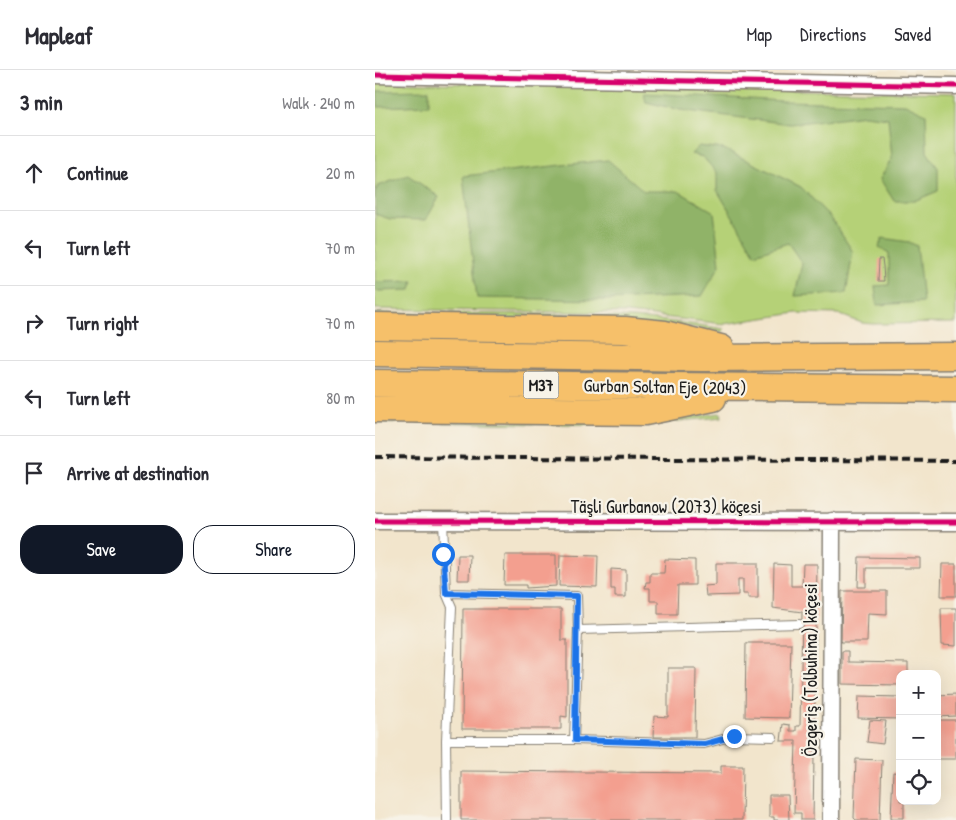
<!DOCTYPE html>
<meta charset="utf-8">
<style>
:root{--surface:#fff;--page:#f2f2f3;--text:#2b2b33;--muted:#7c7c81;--line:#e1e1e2;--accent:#111827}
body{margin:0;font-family:"Patrick Hand",sans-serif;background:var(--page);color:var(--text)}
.controls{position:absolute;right:15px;bottom:15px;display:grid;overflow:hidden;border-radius:10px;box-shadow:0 5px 20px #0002}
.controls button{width:45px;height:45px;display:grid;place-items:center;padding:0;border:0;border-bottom:1px solid var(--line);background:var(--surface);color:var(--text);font:25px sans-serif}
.stop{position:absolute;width:15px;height:15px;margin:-11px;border:4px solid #1a73e8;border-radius:50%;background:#fff}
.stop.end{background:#1a73e8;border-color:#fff;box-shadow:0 1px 5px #0008}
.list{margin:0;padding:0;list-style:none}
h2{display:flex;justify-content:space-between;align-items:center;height:65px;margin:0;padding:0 20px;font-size:21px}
h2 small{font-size:16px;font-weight:400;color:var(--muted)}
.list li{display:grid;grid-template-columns:32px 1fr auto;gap:15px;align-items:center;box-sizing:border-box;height:75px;padding:0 20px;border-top:1px solid var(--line)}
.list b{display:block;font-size:19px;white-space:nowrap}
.list em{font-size:16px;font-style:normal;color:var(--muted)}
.actions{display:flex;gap:10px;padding:15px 20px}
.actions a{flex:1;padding:11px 0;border:1px solid var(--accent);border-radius:20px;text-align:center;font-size:18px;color:var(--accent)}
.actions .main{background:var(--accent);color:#fff}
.icon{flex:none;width:28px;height:28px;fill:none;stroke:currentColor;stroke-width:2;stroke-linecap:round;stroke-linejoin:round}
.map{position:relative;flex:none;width:581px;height:750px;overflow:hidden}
header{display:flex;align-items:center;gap:30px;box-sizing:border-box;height:70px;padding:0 25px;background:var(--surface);border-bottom:1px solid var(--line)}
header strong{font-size:24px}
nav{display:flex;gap:28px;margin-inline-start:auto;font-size:18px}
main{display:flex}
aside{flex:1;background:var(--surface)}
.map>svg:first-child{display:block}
.green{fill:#b5d177;stroke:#68764a}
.forest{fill:#90b368;stroke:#566842}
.building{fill:#f39f8f}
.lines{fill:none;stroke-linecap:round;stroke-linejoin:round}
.service-casing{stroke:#878074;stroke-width:10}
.minor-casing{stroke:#878074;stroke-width:19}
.trunk-casing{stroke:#878074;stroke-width:29}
.service{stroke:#fff;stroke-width:8}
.minor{stroke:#fff;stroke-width:16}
.trunk{stroke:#f6c06b;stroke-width:26}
.rail{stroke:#1c1c1c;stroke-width:4;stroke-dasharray:8 4;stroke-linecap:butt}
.cycleway-casing{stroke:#f7f3e8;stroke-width:8}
.cycleway{stroke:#d6006c;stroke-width:5}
.route{stroke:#1a73e8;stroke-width:6}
.labels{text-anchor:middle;stroke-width:4.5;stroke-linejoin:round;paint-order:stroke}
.shield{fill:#f7f3e8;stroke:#5e5c59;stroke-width:1}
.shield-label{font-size:16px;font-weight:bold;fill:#1c1c1c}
.street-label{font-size:18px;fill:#1c1c1c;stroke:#f7f3e8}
</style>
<header>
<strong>Mapleaf</strong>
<nav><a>Map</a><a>Directions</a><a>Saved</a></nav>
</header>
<main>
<aside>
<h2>3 min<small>Walk · 240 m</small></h2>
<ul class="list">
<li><svg class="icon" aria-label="ahead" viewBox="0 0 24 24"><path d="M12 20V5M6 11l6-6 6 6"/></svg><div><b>Continue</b></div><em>20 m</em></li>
<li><svg class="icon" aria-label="left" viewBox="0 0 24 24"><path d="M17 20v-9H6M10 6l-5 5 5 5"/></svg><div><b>Turn left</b></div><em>70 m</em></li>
<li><svg class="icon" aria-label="right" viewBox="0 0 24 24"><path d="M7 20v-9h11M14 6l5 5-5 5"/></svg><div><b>Turn right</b></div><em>70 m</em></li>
<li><svg class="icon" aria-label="left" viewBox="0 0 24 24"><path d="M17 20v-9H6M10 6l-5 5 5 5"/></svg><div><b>Turn left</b></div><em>80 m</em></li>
<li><svg class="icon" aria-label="arrive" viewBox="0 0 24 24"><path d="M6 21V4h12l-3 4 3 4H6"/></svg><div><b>Arrive at destination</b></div></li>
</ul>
<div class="actions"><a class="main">Save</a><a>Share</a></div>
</aside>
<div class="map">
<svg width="581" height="750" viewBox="0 0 581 750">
<rect width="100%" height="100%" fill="#f7f3e8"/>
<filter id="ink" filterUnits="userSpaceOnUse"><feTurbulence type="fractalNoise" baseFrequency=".02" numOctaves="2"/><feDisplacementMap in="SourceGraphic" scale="10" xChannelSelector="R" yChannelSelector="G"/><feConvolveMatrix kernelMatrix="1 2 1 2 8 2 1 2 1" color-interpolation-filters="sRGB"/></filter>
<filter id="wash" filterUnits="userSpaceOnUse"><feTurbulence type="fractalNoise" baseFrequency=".0096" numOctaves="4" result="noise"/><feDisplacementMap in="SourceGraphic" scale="20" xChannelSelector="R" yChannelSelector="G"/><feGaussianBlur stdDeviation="1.12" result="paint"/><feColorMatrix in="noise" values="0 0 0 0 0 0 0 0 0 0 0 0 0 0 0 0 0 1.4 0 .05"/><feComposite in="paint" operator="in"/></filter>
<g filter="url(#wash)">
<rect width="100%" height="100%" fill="#f2e5cc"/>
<path class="green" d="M0,12l581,11v230l-83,1 -11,-1 -24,-9 -42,-1 -72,11 -97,-11 -252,-4z
M0,243c116,2 235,-4 349,16l-1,3 -38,-6 -310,-10z
M346,343l1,4 -87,8 -260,-3 277,-1z"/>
<path class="forest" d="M54,20v15l-51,2 -1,-16z
M269,23l139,8 122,3 21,10 1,38 11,16v23l-24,10h-20l-14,-22 12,-21 -4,-40 -23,-3 -75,9 -110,-14 -34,-8z
M324,76l25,3 77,38 30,31 22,34 -7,41 -51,3 7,-33 -14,-20 -33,11 -38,-64v-17l-14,-16 -12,-3z
M233,90l36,31h34l36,21 6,53 -18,31 -96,4 -129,-2 -14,-122z
M33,105l31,22 -13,23 -36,-1 -15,-5v-22l3,-6z
M507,168l27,4 8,4 6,56 -46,3 -2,-19 14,-1v-32l-10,-6z
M38,211l-2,9 -36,1v-9z"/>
<g id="blocks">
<path class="building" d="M504,189h3l1,7 1,15h-6z
M83,485h12l-1,25h-12z
M130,485h51v31l-30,2v-3h-22z
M185,485l38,1 -1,31 -38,-1z
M484,487l61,1v10h-54v19h-8z
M290,489l30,1v25h-17l-1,29h-19v-13h-8v-13h-5l1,-6h4v-9h14z
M341,493h42v35h-10v-4h-5v-15h-5v16l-32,1 -1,-10 11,-1z
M399,494l17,1v21h11l1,-22h14l-4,256h-12v-7h-7l2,-72h-15l2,-17 7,1v6h6v-5h4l2,-114 -29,-4z
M567,494h14v32h-15z
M236,499l15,1v27h-11v-8h-4z
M467,521h45v23l-19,-1 -1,29h-26z
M566,538h15v38l-14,-1z
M88,539h98v31h6v77l-6,-1v13h-99z
M371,573h45l-2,75 -44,-1z
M467,581h6v11l60,1v11h-8v11l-58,-1z
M293,598h28l-1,69h-42l1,-21 14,1z
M581,624v22l-19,1v-22z
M484,626l41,1v22l-42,-1z
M495,650l16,1 -3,23 -16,-2z
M562,650h19v39h-19z
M481,689l26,1 -2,60h-24l-2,-2z
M346,696h22l-1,54h-281v-49l260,2z
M518,702l7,1v28h4v17h-13z
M394,725h19l1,25h-15v-3h-5z"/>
</g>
</g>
<g filter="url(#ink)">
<use href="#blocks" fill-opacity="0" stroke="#878074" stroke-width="1"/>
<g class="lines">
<defs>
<path id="service" d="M68,451l3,72 6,14 -6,133 1,80
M71,523l131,3 1,34 221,-6
M71,670h128l130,4 30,-8 39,1
M199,670l4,-110"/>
<path id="minor" d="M0,5l581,11
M0,451l581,1
M456,750l1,-299"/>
<path id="trunk" d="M0,256l250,4 40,4 56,14
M0,283l328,5 253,-2
M0,313l581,6
M0,339l270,3 68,-14"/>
</defs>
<use href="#service" class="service-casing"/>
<use href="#minor" class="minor-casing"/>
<use href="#trunk" class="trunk-casing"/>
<use href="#service" class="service"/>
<use href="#minor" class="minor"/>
<use href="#trunk" class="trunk"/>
<path class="rail" d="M0,387l581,4"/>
<defs>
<path id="cycleway" d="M0,5l581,11
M0,451l581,1"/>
</defs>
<use href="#cycleway" class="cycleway-casing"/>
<use href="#cycleway" class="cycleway"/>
</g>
</g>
<g class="lines" filter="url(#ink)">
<path class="route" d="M68,484l3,39 131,3 -2,144 130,4 29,-8"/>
</g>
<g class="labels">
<rect class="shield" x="148.5" y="301.5" width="35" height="27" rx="4"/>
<g class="shield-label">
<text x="166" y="321">M37</text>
</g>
<g class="street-label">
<text transform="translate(290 317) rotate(1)" y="6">Gurban Soltan Eje (2043)</text>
<text x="291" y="443">Täşli Gurbanow (2073) köçesi</text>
<text transform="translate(436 600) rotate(-90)" y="6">Özgeriş (Tolbuhina) köçesi</text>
</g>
</g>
</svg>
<div class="controls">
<button>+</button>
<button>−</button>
<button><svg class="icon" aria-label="locate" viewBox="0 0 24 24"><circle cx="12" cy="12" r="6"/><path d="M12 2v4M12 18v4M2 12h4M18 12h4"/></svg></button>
</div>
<div class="stop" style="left:68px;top:484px"></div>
<div class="stop end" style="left:359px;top:666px"></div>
</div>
</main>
